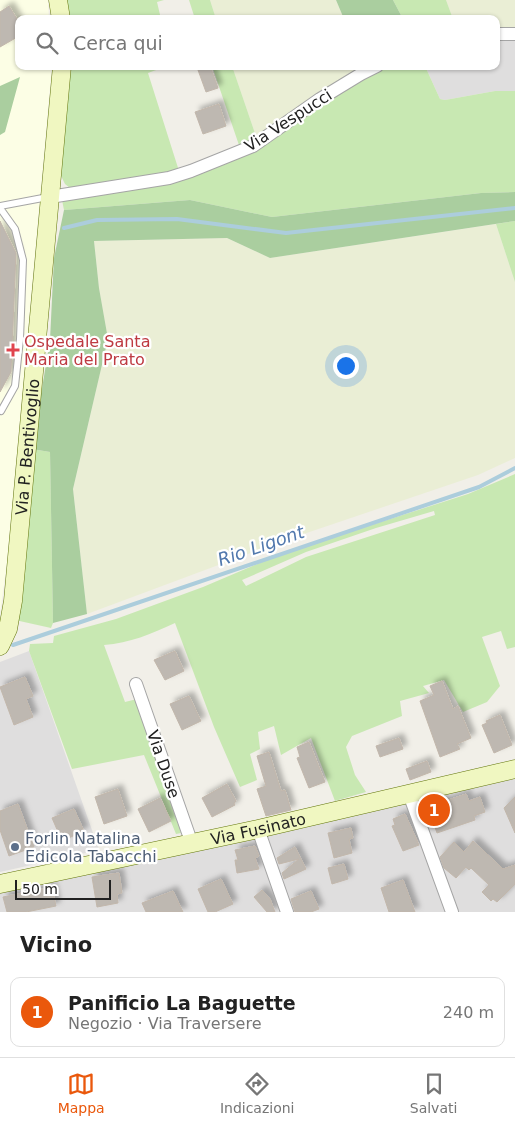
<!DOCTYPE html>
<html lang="it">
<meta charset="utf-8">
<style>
:root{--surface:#fff;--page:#f2f2f2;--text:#222;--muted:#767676;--line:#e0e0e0;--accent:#ea580c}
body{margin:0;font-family:"DejaVu Sans",sans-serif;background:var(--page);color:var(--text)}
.scale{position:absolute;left:15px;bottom:12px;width:96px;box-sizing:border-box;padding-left:5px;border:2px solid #212121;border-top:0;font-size:14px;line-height:18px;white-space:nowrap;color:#212121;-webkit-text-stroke:4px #fff;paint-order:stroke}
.you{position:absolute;left:345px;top:365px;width:18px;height:18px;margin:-12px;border:4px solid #fff;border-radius:50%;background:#1a73e8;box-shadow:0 0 0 8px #1a73e833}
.badge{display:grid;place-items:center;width:32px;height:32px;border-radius:50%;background:var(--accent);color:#fff;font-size:16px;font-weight:700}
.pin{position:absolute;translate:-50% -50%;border:2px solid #fff;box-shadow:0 1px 5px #0006}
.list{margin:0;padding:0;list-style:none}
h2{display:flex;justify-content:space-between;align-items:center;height:65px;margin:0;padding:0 20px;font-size:21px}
h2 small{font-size:16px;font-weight:400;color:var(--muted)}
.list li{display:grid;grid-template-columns:32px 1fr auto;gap:15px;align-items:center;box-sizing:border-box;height:70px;margin:0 10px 10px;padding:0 10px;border:1px solid var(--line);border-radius:10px}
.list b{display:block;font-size:19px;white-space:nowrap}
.list p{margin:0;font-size:16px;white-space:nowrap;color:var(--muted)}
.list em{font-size:16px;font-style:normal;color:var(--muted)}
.icon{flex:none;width:28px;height:28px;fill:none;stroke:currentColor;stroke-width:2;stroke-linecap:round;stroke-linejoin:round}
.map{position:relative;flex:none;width:515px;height:912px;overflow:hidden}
.search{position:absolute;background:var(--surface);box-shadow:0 1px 4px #0004;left:15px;right:15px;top:15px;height:55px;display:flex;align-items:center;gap:12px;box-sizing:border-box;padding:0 18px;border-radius:10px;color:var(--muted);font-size:19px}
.sheet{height:145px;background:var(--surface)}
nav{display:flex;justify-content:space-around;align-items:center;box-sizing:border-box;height:70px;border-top:1px solid var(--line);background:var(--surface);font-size:14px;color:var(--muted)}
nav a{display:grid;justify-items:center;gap:2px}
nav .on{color:var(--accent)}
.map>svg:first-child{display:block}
.residential{fill:#dfdede}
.education{fill:#fcfee5}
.farmland{fill:#eaeed5}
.grass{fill:#c8e8b2;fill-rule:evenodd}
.forest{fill:#aace9f}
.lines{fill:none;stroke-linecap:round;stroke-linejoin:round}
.stream{stroke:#accddc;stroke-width:4}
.building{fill:#beb8b1;stroke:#c2b7ab;filter:url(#shadow)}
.lane-casing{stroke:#a5a5a5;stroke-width:8}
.street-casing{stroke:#a5a5a5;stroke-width:14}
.secondary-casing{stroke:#62750b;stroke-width:19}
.lane{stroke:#fff;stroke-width:6}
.street{stroke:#fff;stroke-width:12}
.secondary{stroke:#f0f7c1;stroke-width:18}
.health-dot{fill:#e0444e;stroke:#fff;stroke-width:2}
.service-dot{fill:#5c6f8a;stroke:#fff;stroke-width:2}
.labels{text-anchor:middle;stroke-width:4.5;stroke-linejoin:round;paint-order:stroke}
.street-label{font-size:16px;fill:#212121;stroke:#fff}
.health-label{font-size:16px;fill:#be3a42;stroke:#fff;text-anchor:start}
.service-label{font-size:16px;fill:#4e5e75;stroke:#fff;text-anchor:start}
.water-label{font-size:18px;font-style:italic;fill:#5178ad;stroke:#fff}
</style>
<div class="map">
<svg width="515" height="912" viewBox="0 0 515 912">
<defs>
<filter id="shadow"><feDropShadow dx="4.5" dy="-4.5" stdDeviation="2.5" flood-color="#0004"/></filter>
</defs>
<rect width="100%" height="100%" fill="#f1efe8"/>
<path class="residential" d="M496,34h19v57h-20l-50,9 -5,-1 -15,-33h71z
M29,651l70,199 -99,22v-210z
M515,770v142h-60l-40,-116z
M403,799l24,55 21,58h-158l-25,-79z
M254,833l30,79h-284v-29z"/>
<path class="education" d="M0,0h48l1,19h-30v47h33l-45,497 -7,51z"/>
<path class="farmland" d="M210,0h126l8,19h-128z
M446,0h69v34h-19v-15h-43z
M232,66h131l-105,76z
M496,224l19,58v176l-37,17 -198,67 -193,72 -14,-125 35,-150 -9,-51 -5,-47 133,-3 43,20z"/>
<path class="grass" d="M65,0h99l-7,2 4,17h-93z
M189,0h21l6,19h-21z
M393,0h53l7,19h-50z
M69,66h98l-19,7 31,98 62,-20 -29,-85h20l26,76 121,-76h46l15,33 5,1 50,-9h20v101l-34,1 -209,24 -82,-17 -126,10 -3,-15 9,-7 -5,-4 -4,-8z
M515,221v61l-19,-58z
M32,449l18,3 3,171 -2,5 -36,-8z
M515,474v173l-8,2 -6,-18 -19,6 18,49 -13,16 -24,10 -19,-32 -21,6 6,7 -29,8 2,15 -50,20 -6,11 9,28 11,17 -31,9 -24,-63 -30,17 -7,-29 -16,6 2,17 -10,5 7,26 -17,7 -26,-60 -39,-104c-24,11 -45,20 -71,22l21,57 12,-3 44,134 -5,1 -32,-79 -72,14 -43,-118 1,-7 23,-1 1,-7 62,-17 87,-32 78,-33 187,-60zM434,511l1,4 -129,42 -60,29 -4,-6 64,-28 70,-24z"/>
<path class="forest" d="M336,0h57l10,19h-59z
M20,77l-15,55 -5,3v-49z
M515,192v29l-245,37 -43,-20 -133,3 5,47 9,51 -35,150 14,125 -34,9 -3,-171 -18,-3 18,-109 4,-82 10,-48 126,-10 82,17 209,-24z"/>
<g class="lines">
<path class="stream" d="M64,228l33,-8 80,-1 109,14 229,-25
M13,645l466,-158 36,-19"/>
</g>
<path class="building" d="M9,6l10,16v14l-19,11v-35z
M208,66h2l8,22 -12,4 -8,-22z
M219,104l7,22 -23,8 -8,-22z
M0,221l16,32 -5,119 -11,20z
M175,651l9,20 -19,9 -11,-20z
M25,677l8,19 -7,3 7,18 -19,8 -14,-38z
M442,681l11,28 5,-3 13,32 -14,6 3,5 -20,8 -20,-56 14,-6 -4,-9z
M189,696l12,25 -19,9 -12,-26z
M500,715l12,30 -18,8 -12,-28 5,-2 -1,-2z
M399,738l4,11 -23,8 -4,-11z
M309,742l16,40 -16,6 -12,-30 3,-1 -3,-10z
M269,752l12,39 4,-1 6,20 -25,6 -9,-27 9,-3 -9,-30z
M427,761l4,11 -21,8 -4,-11z
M227,784l9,17 -2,2 1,2 -23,12 -10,-19z
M118,789l9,27 -23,8 -9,-27z
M466,794l3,7 11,-4 5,15 -11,4 1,4 -38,13 -9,-26z
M515,797v36l-11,-25z
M160,798l11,23 -22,11 -11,-23z
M18,804l16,43 -25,9 -9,-26v-19z
M74,809l10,22 -22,10 -10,-23z
M405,814l14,31 -16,6 -11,-25 3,-1 -2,-6z
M351,828l2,10 -4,1 3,14 -18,5 -6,-25z
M473,841l30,28 12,-4v19l-18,18 -4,-3 -2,2 -9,-9 7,-7 -18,-17 -2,2 -3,-3 -10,11 -12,-10 -4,-11 14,-15 10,10z
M255,846l4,10 -4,2 4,11 -22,4 -2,-13h3l-3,-10z
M295,847l11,22 -22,10 -2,-6 17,-14 -20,5 -2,-6z
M344,864l4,15 -16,5 -4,-16z
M119,873l3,20 -5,1 1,9 -21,4 -5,-30z
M221,879l12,25 -18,8h-7l-10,-23z
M403,880l12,32h-26l-8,-24z
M52,887l4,19 -30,6h-19l-4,-15z
M262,890l8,9 5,13h-8l-13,-15z
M173,891l10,21h-37l-4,-9z
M311,891l8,18 -8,3h-16l-4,-13z"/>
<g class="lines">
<defs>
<path id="lane" d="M0,206l48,-9
M0,208l15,21 8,31 -3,79 -5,47 -14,25 -1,-1"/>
<path id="street" d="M496,34h19
M50,197l119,-19 22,-7 62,-25 67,-47 41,-25 16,-8
M136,684l56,160
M409,794l43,118
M258,829l29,83"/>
<g id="secondary">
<path d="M58,0l3,19"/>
<path id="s1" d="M0,646l8,-17 5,-28 49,-535"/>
<path id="s2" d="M0,884l258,-55 257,-60"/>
</g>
</defs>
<use href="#lane" class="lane-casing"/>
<use href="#street" class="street-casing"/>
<use href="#secondary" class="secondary-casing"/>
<use href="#lane" class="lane"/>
<use href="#street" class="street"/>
<use href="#secondary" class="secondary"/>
</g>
<path class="health-dot" d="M10.5 342.5h5v5h5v5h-5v5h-5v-5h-5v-5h5z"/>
<circle class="service-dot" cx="15" cy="847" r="5"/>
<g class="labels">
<g class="street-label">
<text transform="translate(288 120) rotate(-33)" y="6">Via Vespucci</text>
<text dy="6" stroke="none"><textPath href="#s1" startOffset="202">Via P. Bentivoglio</textPath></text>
<text transform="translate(164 764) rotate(71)" y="6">Via Duse</text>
<text dy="6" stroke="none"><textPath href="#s2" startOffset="264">Via Fusinato</textPath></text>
</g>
<g class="health-label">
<text x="24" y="347">Ospedale Santa<tspan x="24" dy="18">Maria del Prato</tspan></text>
</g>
<g class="service-label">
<text x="25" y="844">Forlin Natalina<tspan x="25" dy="18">Edicola Tabacchi</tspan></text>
</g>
<g class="water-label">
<text transform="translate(261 546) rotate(-19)" y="6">Rio Ligont</text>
</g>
</g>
</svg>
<div class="scale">50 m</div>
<div class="you"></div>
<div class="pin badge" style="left:434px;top:810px">1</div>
<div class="search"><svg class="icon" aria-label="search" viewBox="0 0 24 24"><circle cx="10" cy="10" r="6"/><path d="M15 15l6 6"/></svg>Cerca qui</div>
</div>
<section class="sheet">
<h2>Vicino<small></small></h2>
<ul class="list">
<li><span class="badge">1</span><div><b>Panificio La Baguette</b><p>Negozio · Via Traversere</p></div><em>240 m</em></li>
</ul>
</section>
<nav>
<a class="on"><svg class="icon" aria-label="map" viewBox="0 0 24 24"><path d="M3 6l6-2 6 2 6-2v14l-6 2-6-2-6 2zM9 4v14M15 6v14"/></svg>Mappa</a>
<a><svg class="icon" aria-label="directions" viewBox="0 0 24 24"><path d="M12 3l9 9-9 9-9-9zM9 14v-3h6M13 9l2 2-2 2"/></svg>Indicazioni</a>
<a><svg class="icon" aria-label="saved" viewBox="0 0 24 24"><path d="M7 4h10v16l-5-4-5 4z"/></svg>Salvati</a>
</nav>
